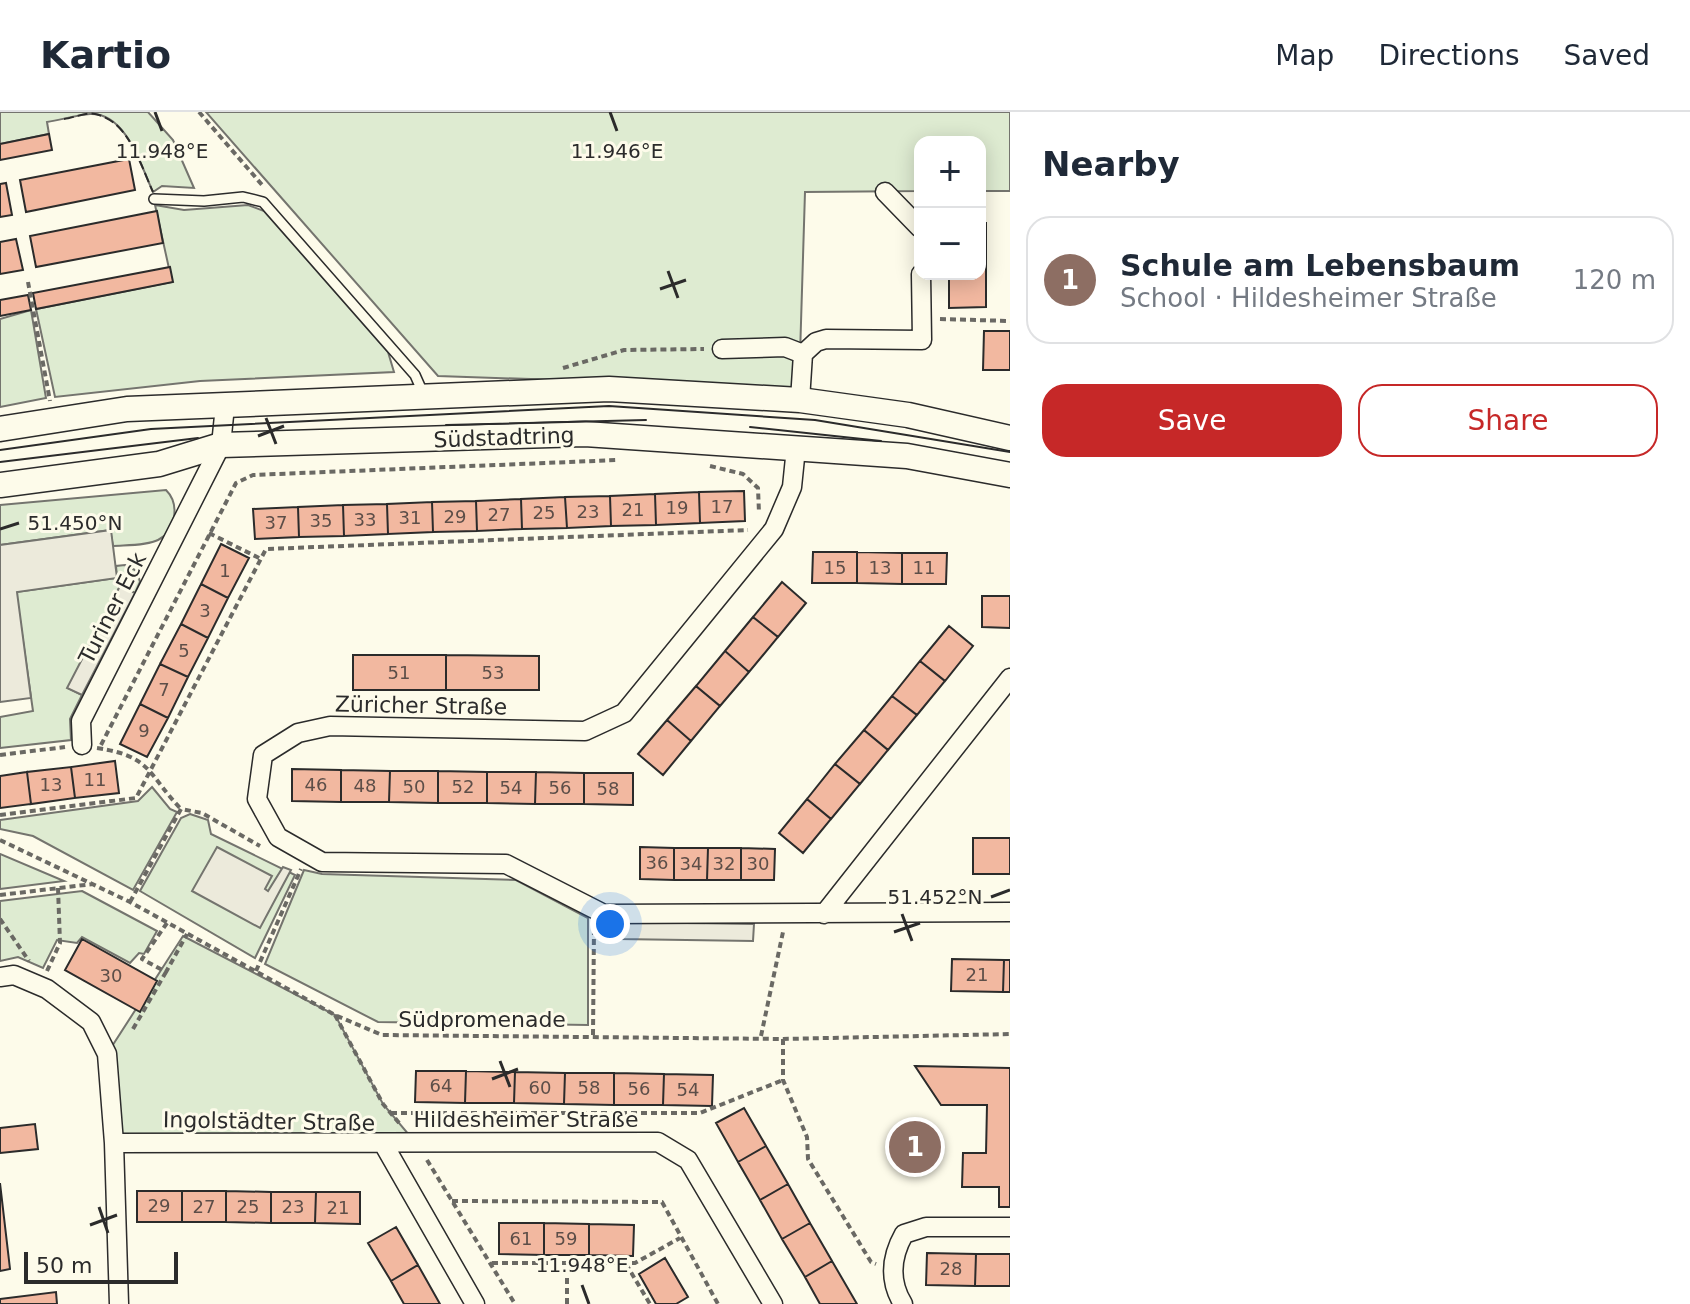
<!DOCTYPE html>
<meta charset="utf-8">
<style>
:root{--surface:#fff;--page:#f2f2f3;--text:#1f2937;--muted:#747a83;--line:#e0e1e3;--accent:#c62828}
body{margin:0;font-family:"DejaVu Sans",sans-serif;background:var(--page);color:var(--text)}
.controls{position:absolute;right:24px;top:24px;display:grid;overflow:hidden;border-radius:16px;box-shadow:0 4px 20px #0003}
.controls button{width:72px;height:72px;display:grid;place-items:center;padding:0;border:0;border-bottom:2px solid var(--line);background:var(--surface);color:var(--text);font:40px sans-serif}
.scale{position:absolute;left:24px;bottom:20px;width:154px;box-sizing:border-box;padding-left:8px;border:4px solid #2b2b2b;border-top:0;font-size:22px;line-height:28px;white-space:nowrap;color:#2b2b2b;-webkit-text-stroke:6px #fdfbea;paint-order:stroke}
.you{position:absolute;left:610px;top:812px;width:28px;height:28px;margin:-20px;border:6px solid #fff;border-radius:50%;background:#1a73e8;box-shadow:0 0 0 12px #1a73e833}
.badge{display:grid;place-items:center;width:52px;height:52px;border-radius:50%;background:var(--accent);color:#fff;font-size:26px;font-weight:700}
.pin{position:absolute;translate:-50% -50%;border:4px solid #fff;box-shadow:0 2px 8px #0006}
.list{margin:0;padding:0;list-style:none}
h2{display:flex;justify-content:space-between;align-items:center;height:104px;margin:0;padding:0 32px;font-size:34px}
h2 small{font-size:26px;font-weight:400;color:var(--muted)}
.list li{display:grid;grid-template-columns:52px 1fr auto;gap:24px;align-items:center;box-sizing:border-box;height:128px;margin:0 16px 16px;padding:0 16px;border:2px solid var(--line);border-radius:24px}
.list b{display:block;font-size:30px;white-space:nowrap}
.list p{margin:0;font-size:26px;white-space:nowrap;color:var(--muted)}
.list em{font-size:26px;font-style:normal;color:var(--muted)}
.actions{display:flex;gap:16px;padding:24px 32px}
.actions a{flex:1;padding:18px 0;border:2px solid var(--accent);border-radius:24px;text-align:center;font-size:28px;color:var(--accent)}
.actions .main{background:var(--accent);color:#fff}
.map{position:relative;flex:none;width:1010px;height:1192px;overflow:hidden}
header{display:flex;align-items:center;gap:48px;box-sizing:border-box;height:112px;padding:0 40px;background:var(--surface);border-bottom:2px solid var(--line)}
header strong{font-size:38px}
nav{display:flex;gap:44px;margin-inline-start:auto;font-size:28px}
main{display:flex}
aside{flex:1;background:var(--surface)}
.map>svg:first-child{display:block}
.green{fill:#deebd1;stroke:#74746e;stroke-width:2}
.parking{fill:#eceadb;stroke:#74746e;stroke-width:2}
.building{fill:#f2b8a0;stroke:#2b2b2b;stroke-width:2}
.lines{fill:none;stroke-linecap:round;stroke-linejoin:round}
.service-casing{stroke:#2b2b2b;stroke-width:12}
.minor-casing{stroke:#2b2b2b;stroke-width:21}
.tertiary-casing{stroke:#2b2b2b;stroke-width:27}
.path{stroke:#6a6964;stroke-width:4;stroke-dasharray:6 4;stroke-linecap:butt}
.service{stroke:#fdfbea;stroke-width:9}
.minor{stroke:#fdfbea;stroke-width:18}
.tertiary{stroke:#fdfbea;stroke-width:24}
.tram{stroke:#2b2b2b;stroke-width:2}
.fence{stroke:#2b2b2b;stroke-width:2;stroke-dasharray:10 4;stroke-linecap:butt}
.ticks{fill:none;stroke:#2b2b2b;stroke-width:3}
.labels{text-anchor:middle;stroke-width:6;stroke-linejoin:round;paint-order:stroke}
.number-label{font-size:18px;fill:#5d4e48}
.street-label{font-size:22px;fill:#2b2b2b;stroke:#fdfbea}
.ticks-label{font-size:20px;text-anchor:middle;fill:#2b2b2b;stroke:#fdfbea;stroke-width:6;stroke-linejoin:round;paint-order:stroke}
</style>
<header>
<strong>Kartio</strong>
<nav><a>Map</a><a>Directions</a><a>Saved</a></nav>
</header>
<main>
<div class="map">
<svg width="1010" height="1192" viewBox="0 0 1010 1192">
<rect width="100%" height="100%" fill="#fdfbea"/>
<path class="green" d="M0,0h148l25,28 21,48 -32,-2 -9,6c-12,-26 -27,-80 -63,-78 -14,1 -29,6 -43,8l2,12 -49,10z
M206,0h804v79h-30v-49h-60v49l-115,1 -6,196 -361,-12z
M155,93l29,5 64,-5 16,6 124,141 6,20 -194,9 -145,16 -19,-88 136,-27z
M31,198l15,88 -46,9v-88z
M166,378c14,14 10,41 -8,50 -12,6 -32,5 -45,6l-3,-16 -110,15v-40z
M125,453l12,6 3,11 -5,11 -15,-7 -52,102 14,7 -12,24 1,21 -71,8v-31l33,-6 -17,-119 101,-14 -1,-12z
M152,675l18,22 7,3 -44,78 -100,-54 -33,-7v-9l138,-19z
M190,702l18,6 3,14 84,41 -40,83 -115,-67 41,-73z
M0,742l64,27 -64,8z
M304,758l18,4 194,6 72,38v107l-210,-3 -113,-58z
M82,779l75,40 -13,23 -5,-1 -9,10 -48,-26 -5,6 -20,-3 -14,28 -25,-11 -18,4v-60z
M183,824l152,79 48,89 32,38 -301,1 -7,-89z"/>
<path class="parking" d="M111,418l6,48 -100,14 14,106 -31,4v-157z
M120,474l15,7 -53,102 -15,-7z
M217,735l55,29 -7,13 3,2 15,-24 8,3 -31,58 -68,-37z
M619,810l135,2 -1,17 -134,-2z"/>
<path class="building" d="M49,22l3,16 -52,10v-16z
M129,47l6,31 -109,22 -6,-32z
M6,71l6,32 -12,2v-33z
M157,99l6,32 -127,24 -6,-31z
M980,111h6v84l-37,1v-34h31z
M16,127l7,31 -23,4v-32z
M170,155l3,15 -137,27 -3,-16z
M28,183l3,15 -31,6v-16z
M984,219h26v39h-27z
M744,379l1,30 -45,2 -1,-31z
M699,380l1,31 -44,2 -1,-31z
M655,382l1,31 -45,1 -1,-30z
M610,384l1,30 -44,2 -2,-31z
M565,385l2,31 -45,1 -1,-30z
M521,387l1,30 -45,2 -1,-30z
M476,389l1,30 -44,1 -1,-30z
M432,390l1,30 -45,2 -1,-30z
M387,392l1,30 -44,2 -1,-31z
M343,393l1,31 -45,1 -1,-30z
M298,395l1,30 -44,2 -2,-30z
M221,432l28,14 -21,40 -27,-14z
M813,440h44v31h-45z
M857,440l45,1v31l-45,-1z
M902,441h45l-1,31h-44z
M782,470l24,21 -28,34 -25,-20z
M201,472l27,14 -20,40 -27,-14z
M982,484h28v32l-28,-1z
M753,505l25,20 -29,35 -24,-21z
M181,512l27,14 -20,39 -28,-13z
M949,514l24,20 -28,35 -25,-20z
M725,539l24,21 -29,34 -24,-20z
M353,543h93v35h-93z
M446,543l93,1v34h-93z
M920,549l25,20 -28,34 -25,-19z
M160,552l28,13 -20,41 -28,-14z
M696,574l24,20 -29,35 -24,-21z
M892,584l25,19 -29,35 -24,-20z
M140,592l28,14 -21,39 -27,-13z
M667,608l24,21 -28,34 -25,-21z
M864,618l24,20 -28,34 -25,-20z
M115,649l4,32 -44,5 -4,-31z
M835,652l25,20 -29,35 -24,-20z
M71,655l4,31 -44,6 -4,-32z
M292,657l49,1v32l-49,-1z
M341,658l49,1 -1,31h-48z
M390,659h48v32l-49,-1z
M438,659l49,1v31h-49z
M27,660l4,32 -31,4v-32z
M487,660h49l-1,32 -48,-1z
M536,660l48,1v31h-49z
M584,661h49v32l-49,-1z
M807,687l24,20 -28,34 -24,-20z
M973,726h37v36h-37z
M640,735l34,1v32l-34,-1z
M674,736h34l-1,32h-33z
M708,736h33v32h-34z
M741,736l34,1 -1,31h-33z
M82,827l75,42 -17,31 -75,-42z
M952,847l52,1 -1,32 -52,-1z
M1004,848h6v32h-7z
M915,954l95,2v139h-11v-20h-37l1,-34h23l1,-48h-46z
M416,959h50l-1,32 -50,-1z
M466,959l49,1 -1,31h-49z
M515,960l50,1 -1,31 -50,-1z
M565,961h49v32l-50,-1z
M614,961l50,1 -1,31h-49z
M664,962l49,1 -1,31 -49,-1z
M744,996l22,38 -28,16 -22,-39z
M35,1012l3,25 -38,4v-25z
M766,1034l22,38 -28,16 -22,-38z
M0,1071l10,86 -10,2z
M788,1072l22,39 -28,16 -22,-39z
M137,1079h45v31h-45z
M182,1079h44v31h-44z
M226,1079l45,1v31l-45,-1z
M271,1080h45l-1,31h-44z
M316,1080h44v32l-45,-1z
M499,1111h45v32l-45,-1z
M544,1111l45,1v31h-45z
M810,1111l22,38 -27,16 -23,-38z
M589,1112l45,1 -1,31 -44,-1z
M396,1115l22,38 -27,16 -23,-38z
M927,1141l49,1 -1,32 -49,-1z
M976,1142h34v32h-35z
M665,1146l23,39 -12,7h-20l-17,-30z
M832,1149l25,43h-37l-15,-27z
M418,1153l22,39h-36l-13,-23z
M56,1180l1,12h-57v-5z"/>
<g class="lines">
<defs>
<path id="service" d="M154,87l50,2 39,-4 20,5 152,173 8,18"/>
<path id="minor" d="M885,80l35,36
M722,237l63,-2 18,7
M800,288l3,-46 13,-12 10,-3 96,1 -1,-66
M796,336l-4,39 -18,42 -150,184 -39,18 -255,-5 -32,7 -35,22 -6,44 21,38 44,25 184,2 98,50 406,-2
M82,633l-1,-24 140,-276 4,-39
M824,802l186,-236
M0,865l14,-2 33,14 44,33 16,32 7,89
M384,1033l91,159
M119,1192l-5,-161 544,-1 30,18 85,144
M903,1192c-14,-23 -12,-47 1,-70l22,-7h84"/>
<path id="tertiary" d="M0,317l127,-20 482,-20 191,11 108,15 102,23
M0,373l159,-21 62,-19 364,-11 322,22 103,19"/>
</defs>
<use href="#service" class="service-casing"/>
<use href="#minor" class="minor-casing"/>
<use href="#tertiary" class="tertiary-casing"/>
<path class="path" d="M199,0l64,74
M28,170l22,119
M940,207l70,2
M563,256l61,-18 80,-1
M710,354l33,8 15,14 1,25
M209,421l52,26
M101,633l135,-262 17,-8 365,-15
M97,636c55,8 51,27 84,61
M0,643l65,-8
M0,703l136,-17 130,-249 482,-19
M0,728l130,62 205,113 47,20 401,4 227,-5
M0,783l93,-11
M130,790l51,-93 21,4 58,33
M0,807l29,42
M167,811l-25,36 24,13 21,-38
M47,859l13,-28 -2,-55
M256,859l45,-102
M335,903l48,89 17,20
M133,917l33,-57
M593,923l1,-107
M761,924l22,-104
M783,927v41l24,57 1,22 63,103 5,2
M391,1001h309l83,-33
M427,1048l88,144
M452,1089l210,1 56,102
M492,1151h143l45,-25
M626,1152l24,40
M567,1192v-41"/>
<use href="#service" class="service"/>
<use href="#minor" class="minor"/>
<use href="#tertiary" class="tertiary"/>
<path class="tram" d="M446,313l200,-5
M750,315l131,14
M0,338l151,-21 458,-23 206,14 195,32
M0,350l198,-24"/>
<path class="fence" d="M64,7c9,-1 22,-7 31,-5 34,7 45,50 58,78"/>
</g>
<path class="ticks" d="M155,0l7,19M610,0l7,19M668,159l10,27M660,177l26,-9M266,306l10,26M258,324l26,-10M0,417l19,-6M991,785l19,-7M902,802l10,27M894,820l26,-9M500,949l10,26M492,967l26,-10M99,1095l9,26M90,1113l27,-10M582,1173l7,19"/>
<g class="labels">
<g class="number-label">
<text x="722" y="401">17</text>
<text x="677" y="402">19</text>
<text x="633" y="404">21</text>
<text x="588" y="406">23</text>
<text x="544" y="407">25</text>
<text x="499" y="409">27</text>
<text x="455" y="411">29</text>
<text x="410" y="412">31</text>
<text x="365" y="414">33</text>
<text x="321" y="415">35</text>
<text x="276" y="417">37</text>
<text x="835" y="462">15</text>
<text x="880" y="462">13</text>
<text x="924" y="462">11</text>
<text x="225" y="465">1</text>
<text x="205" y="505">3</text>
<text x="184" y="545">5</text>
<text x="399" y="567">51</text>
<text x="493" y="567">53</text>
<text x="164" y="584">7</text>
<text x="144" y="625">9</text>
<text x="95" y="674">11</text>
<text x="51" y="679">13</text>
<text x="316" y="679">46</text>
<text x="365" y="680">48</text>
<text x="414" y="681">50</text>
<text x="463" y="681">52</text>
<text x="511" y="682">54</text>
<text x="560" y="682">56</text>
<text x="608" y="683">58</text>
<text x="657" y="757">36</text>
<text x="691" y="758">34</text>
<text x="724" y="758">32</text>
<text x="758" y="758">30</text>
<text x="977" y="869">21</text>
<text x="111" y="870">30</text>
<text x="441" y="980">64</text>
<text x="540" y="982">60</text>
<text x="589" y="982">58</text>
<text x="639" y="983">56</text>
<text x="688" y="984">54</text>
<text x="159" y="1100">29</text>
<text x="204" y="1101">27</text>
<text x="248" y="1101">25</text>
<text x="293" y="1101">23</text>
<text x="338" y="1102">21</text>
<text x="521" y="1133">61</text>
<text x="566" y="1133">59</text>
<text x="951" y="1163">28</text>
</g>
<g class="street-label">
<text transform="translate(504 325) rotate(-2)" y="8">Südstadtring</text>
<text transform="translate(112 496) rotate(-63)" y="8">Turiner Eck</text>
<text transform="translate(421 593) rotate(1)" y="8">Züricher Straße</text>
<text x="482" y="915">Südpromenade</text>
<text x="526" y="1015">Hildesheimer Straße</text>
<text transform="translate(269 1009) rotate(1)" y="8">Ingolstädter Straße</text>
</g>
</g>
<g class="ticks-label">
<text x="162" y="46">11.948°E</text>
<text x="617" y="46">11.946°E</text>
<text x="75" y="418">51.450°N</text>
<text x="935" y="792">51.452°N</text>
<text x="582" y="1160">11.948°E</text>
</g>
</svg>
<div class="controls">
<button>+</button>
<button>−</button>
</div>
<div class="scale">50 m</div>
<div class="you"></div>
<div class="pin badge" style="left:915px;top:1035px;background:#8d6e63">1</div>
</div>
<aside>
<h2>Nearby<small></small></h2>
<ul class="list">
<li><span class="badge" style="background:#8d6e63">1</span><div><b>Schule am Lebensbaum</b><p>School · Hildesheimer Straße</p></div><em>120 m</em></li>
</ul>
<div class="actions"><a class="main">Save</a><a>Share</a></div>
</aside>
</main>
